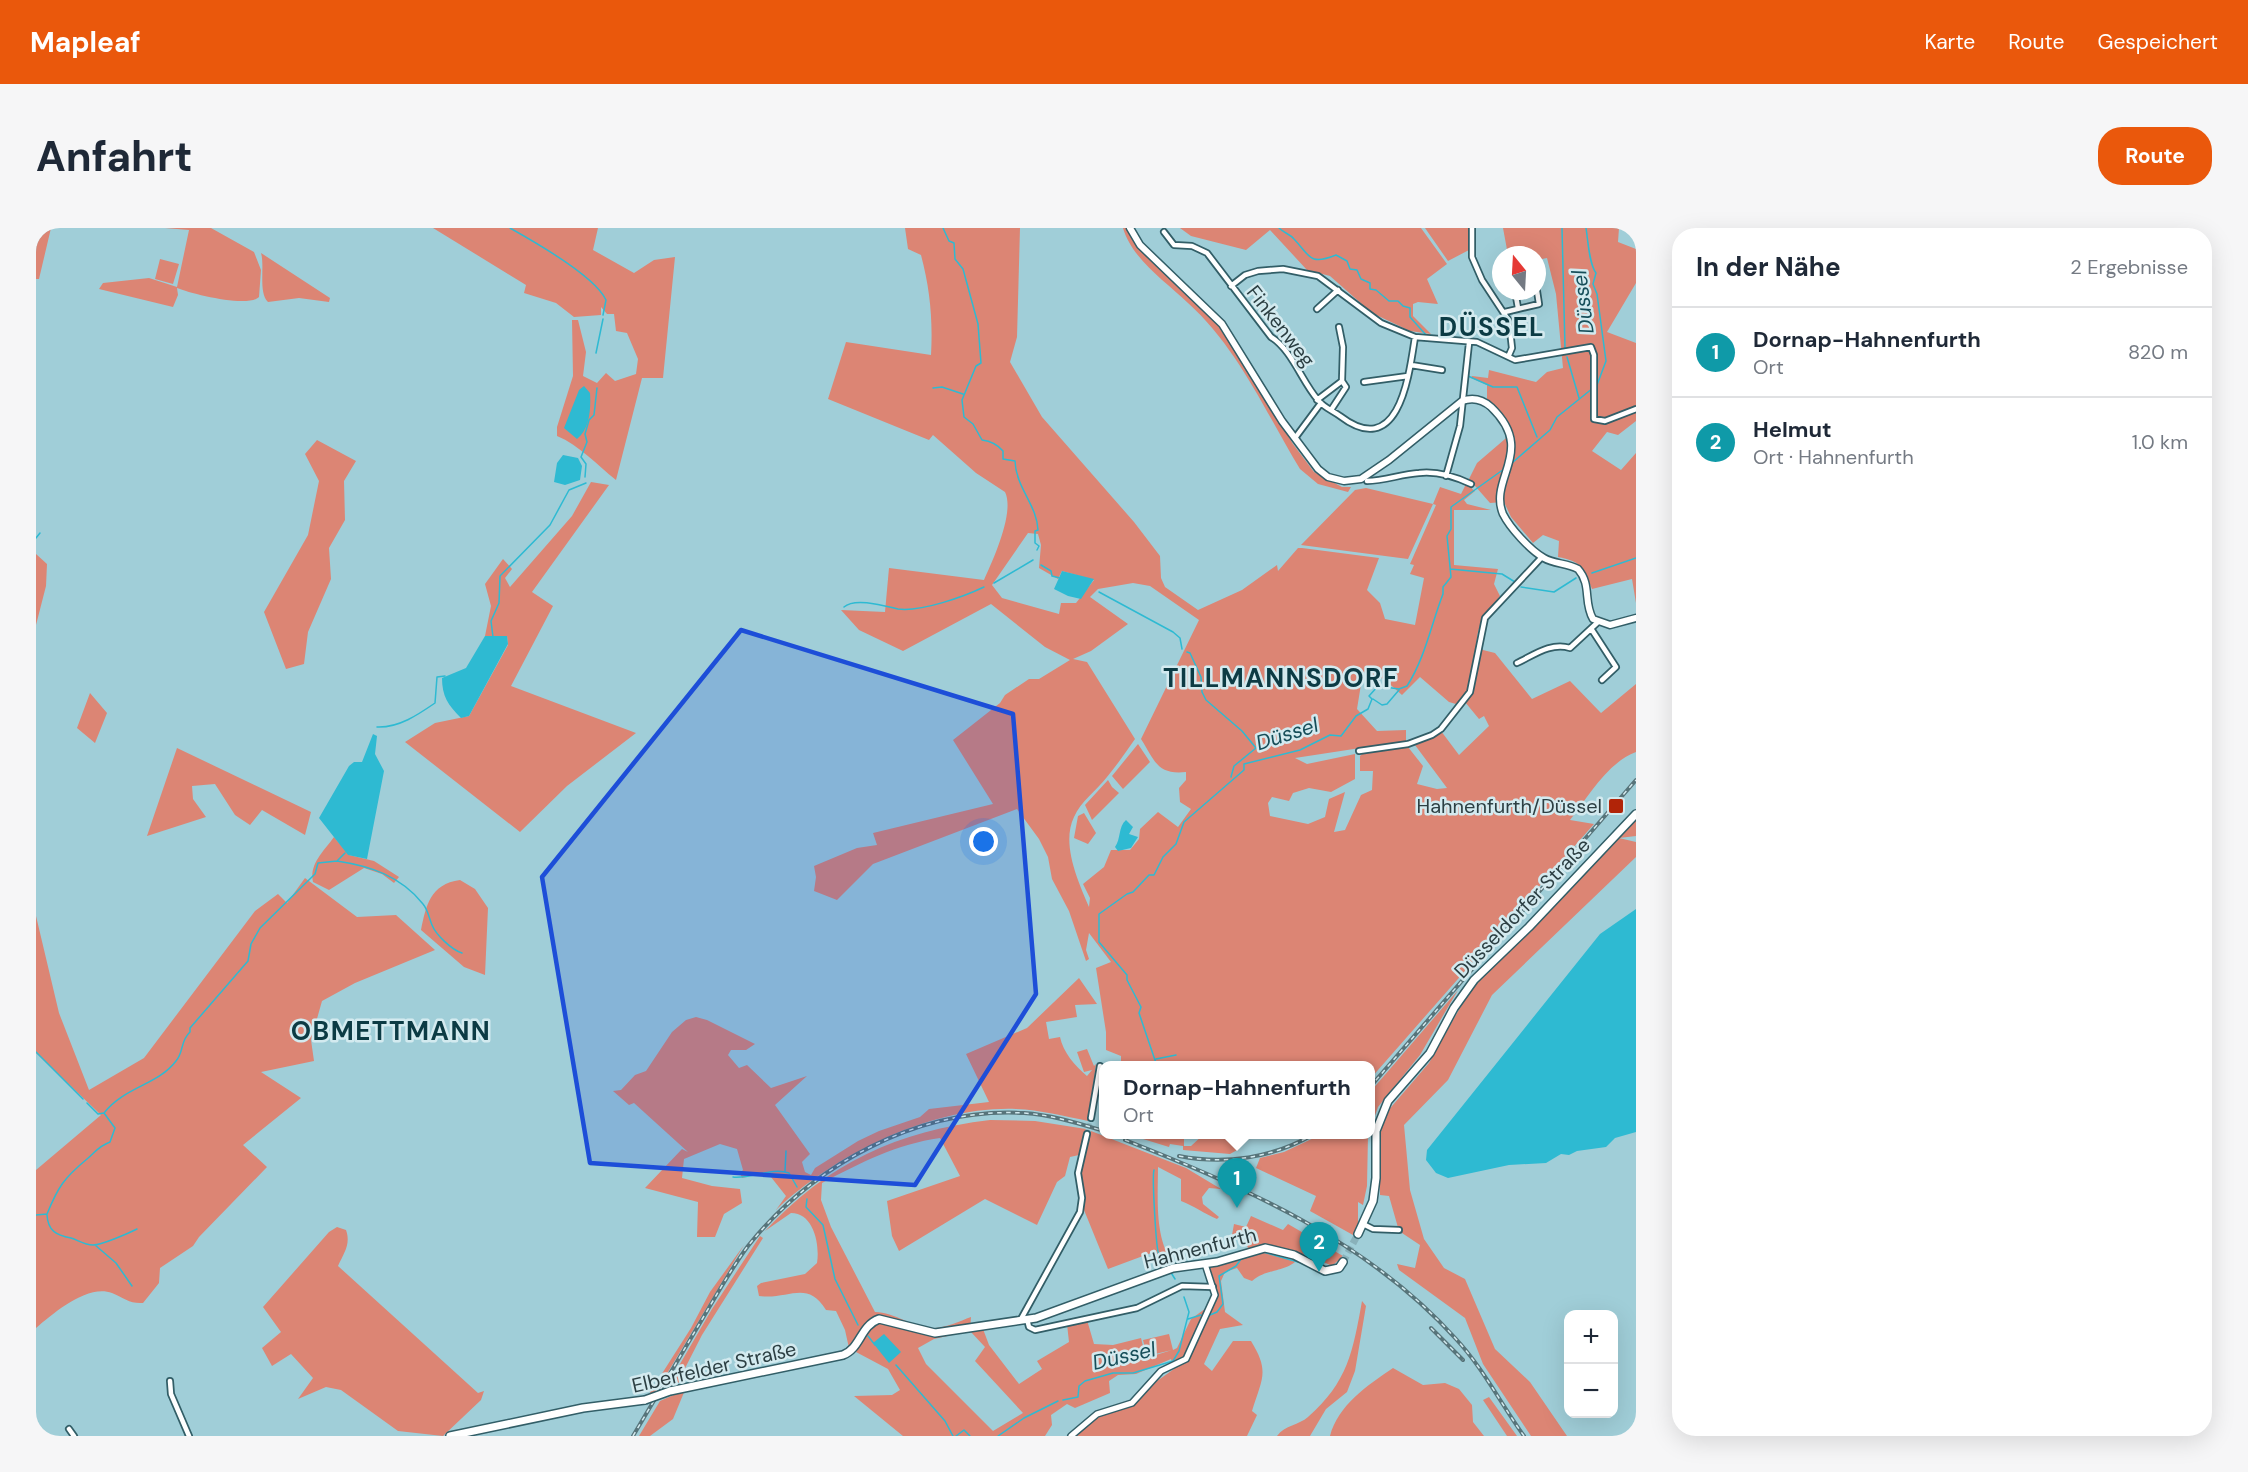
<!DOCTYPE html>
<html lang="de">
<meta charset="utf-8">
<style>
:root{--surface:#fff;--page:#f6f6f7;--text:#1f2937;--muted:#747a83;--line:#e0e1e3;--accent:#ea580c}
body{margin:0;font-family:"DM Sans",sans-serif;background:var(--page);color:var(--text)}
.controls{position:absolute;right:18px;bottom:18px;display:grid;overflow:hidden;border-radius:12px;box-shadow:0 6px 24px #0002}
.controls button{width:54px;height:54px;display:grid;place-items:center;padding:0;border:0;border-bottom:2px solid var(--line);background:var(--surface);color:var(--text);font:30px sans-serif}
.compass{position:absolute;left:1456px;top:18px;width:54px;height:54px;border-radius:50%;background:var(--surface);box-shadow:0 6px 24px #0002;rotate:342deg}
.you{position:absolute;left:948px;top:614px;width:21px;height:21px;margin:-15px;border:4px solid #fff;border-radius:50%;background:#1a73e8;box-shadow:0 0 0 9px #1a73e833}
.badge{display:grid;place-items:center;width:39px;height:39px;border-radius:50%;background:var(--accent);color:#fff;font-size:20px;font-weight:700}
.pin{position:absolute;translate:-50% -50px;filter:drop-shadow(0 2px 3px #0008)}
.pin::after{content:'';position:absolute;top:32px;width:21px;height:18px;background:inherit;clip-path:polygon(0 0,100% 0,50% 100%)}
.popup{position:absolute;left:1063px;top:833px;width:276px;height:78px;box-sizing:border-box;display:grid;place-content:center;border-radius:12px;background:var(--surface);filter:drop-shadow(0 2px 4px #0005);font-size:20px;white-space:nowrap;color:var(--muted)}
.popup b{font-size:22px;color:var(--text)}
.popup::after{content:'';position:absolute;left:50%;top:100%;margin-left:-12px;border:12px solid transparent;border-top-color:var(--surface)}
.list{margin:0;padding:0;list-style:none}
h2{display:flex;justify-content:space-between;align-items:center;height:78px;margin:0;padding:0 24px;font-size:26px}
h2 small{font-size:20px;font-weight:400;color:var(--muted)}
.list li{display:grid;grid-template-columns:39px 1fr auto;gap:18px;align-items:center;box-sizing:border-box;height:90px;padding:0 24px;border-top:2px solid var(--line)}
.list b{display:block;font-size:22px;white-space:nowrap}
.list p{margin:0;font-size:20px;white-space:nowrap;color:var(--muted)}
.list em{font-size:20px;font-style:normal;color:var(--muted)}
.map{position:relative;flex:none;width:1600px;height:1208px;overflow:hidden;border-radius:24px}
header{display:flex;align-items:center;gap:36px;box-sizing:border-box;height:84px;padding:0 30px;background:var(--accent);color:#fff}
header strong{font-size:28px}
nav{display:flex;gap:33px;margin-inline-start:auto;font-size:21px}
.intro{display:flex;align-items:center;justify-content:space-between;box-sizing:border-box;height:144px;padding:0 36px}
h1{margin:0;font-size:42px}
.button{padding:15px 27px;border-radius:24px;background:var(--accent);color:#fff;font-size:21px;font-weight:700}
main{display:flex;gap:36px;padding:0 36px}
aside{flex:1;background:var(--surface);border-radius:24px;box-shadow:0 6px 24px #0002}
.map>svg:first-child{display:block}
.green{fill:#dc8574;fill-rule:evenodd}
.water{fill:#2ebad2}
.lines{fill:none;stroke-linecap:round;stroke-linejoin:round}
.stream{stroke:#2ebad2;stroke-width:1.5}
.minor-tunnel{stroke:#89b1ba;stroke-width:4.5;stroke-dasharray:4.5 2;stroke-linecap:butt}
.primary-tunnel{stroke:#89b1ba;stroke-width:7;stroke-dasharray:7 3.5;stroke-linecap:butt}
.minor-casing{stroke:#325e67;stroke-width:8}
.tertiary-casing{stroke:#325e67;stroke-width:8}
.secondary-casing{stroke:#325e67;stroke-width:9}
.primary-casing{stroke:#325e67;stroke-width:10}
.minor{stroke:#fff;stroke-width:4.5}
.tertiary{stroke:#fff;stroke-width:5}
.secondary{stroke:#fff;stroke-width:6}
.primary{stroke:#fff;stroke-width:7}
.rail-casing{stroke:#57747a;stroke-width:4}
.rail{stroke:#d3eaef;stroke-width:1.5;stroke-dasharray:4.5;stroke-linecap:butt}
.primary-bridge-casing{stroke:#325e67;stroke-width:10;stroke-linecap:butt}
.primary-bridge{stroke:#fff;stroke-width:7}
.marked{fill:#1d4ed8;fill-opacity:0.2;stroke:#1d4ed8;stroke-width:4.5;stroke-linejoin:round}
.poi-dot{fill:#b12408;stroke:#d3eaef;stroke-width:2}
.labels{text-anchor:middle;stroke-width:5;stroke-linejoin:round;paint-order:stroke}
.street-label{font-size:20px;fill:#2c3f43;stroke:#d3eaef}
.poi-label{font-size:20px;fill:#2c3f43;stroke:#d3eaef;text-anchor:end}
.water-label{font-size:21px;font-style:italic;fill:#164e59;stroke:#d3eaef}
.district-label{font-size:26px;font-weight:bold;letter-spacing:1.5px;fill:#0c3b44;stroke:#d3eaef}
</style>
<header>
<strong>Mapleaf</strong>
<nav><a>Karte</a><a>Route</a><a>Gespeichert</a></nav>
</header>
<div class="intro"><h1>Anfahrt</h1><a class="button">Route</a></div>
<main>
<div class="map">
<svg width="1600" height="1208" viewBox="0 0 1600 1208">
<rect width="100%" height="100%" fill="#a0ced8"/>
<path class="green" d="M0,0h15l-12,51h-3z
M129,0h46l43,24 7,18 -2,27c-11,11 -67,-3 -82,-9l1,7 -5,12 -74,-18 4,-6 46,-5 28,9 12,-57z
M397,0h165l-5,22 41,23 20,-13 21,-3 -12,121h-21l-26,102c-19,-15 -37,-35 -59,-44v-9l16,-51 -1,-56h6l8,32 -3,24 14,7 9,-10 9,8 21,-7 2,-15 -11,-26 -11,-2 -2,-17h-7l-6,-7v8l-27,2 -18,-14 -32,-10 2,-8z
M869,0h115l-3,109 -7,25 32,55 92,105 26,34 1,22 4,9 33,23 44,-20 35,-25 1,6 20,-23h4l77,10 -12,32 13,13 5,16 30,6 9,-47 -14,-4 4,-9 -4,-1 26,-59 -3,-1 -25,55 -107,-14 54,-55 11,-2 67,16 7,-17 21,7 5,-10 9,7 -11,9 3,4 24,6h-37v55l44,4 -4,15 6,12c-8,11 -19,22 -22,36 -5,24 -1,55 -22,72l-7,-2 -29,-25 -18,18 -18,-16 -21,-7 -6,37 20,22 29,-1v11l-111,17 12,6 48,-10v25l-24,13 -22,-4 -16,5 -4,8 -17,-4 -4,6 2,13 38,8 17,-7 4,-18 16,-7 -11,40 11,-2 16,-35 11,-5 1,-19h-13v-15l3,-3 45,-6 15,19 -6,18 20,5 10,-1 -32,-43 26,-14 18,24 30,-29 -5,-10 -5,3 -14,-17 9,-13 6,-44 3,5 12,3 37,46 38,-18 31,32 35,-29v68c-29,11 -48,45 -66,68l24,4 -223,254 -1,-12 -249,-1v-9l-15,-6v-18l-10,-64 15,-6 -22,-29 -3,17 3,9 -3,2 -17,-50 -17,-32 -4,-22 -9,-18 -22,-30 -144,55 -36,36 -23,-9 2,-14 -2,-11 43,-18 20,-3 -4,-12 120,-29 -40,-64 47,-37 5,-8 24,-16h10l31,-19 -25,-13 -54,-43 -88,47 -44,-21 -18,-20 44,2 4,-44 95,12c9,-20 31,-68 21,-88l-29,-19 -43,-38 -4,5 -101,-41 18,-57 85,13c2,-35 -1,-66 -10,-100l-13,-6zM992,305l10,1 3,11 -2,23 19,11 4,-8 32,9 -18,23h-15l-2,11 -57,-16 -10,-13zM1097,355l17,3 49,34 -58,119c14,22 16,36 45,33v8l-7,8 1,14 11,7 -13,18 -20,-15 -18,17 -1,10 -9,11h-19l-7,17 -21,17 7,14 -1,9c-11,-26 -28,-63 -15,-90 7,-16 23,-27 33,-40 10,-12 19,-25 28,-38l-48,-77 -14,-3 18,-8 37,-27 -38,-27 8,-8z
M1087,0h5l96,103 69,113 21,28 28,15h9l-3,5 -30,-8 -18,-15c-34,-56 -62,-121 -112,-166 -23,-22 -56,-44 -65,-75z
M1144,0h241l26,36 -20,15 11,25 -20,-2 -5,2v12l18,18 -21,-3 -38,-18 -42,-37 -23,-6 -37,-40 -24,20 -55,-14z
M1389,0h44v22l-21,11z
M1467,0h116l-1,14 18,7v34l-29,49 29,11v78l-18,14 -11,-3 -15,19 29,19 15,-17v150l-4,-24 -40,10c-8,-21 -11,-28 -34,-32l1,-16 -16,-6 -10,8 -22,-26 -7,-15 -14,1 -21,-24 8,-16 35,-30 -5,-12 -20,-20v-16l-16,-7 1,-2 16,2 1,-8 47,12 11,-10 16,-4 -7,-74 -9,-36 -10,2v-5h-29z
M225,25l69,45 -1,4 -30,-4 -31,4c-10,-10 -3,-36 -7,-49z
M124,31l19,5 -6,20 -18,-5z
M281,212l39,21 -12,20 1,39 -16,28 2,31 -23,53 -4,32 -18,5 -22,-57 44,-77 11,-54 -14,-27z
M555,254l18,3 -77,107 21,14 -42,80 125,47 -69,53 -47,46 -115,-90 30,-19 34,-7 39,-71 -1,-9h-22l6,-30 -6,-22 18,-25 9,10 -7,9 5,9 62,-71z
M0,326l11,10 -1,22 -10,39z
M54,465l17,20 -12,30 -18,-15z
M1102,516l12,18 -27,27 -11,-13z
M141,520l134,64 -6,23 -43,-25 -12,15 -15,-10 -20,-31 -23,2 1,13 13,18 -59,19z
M1072,552l4,7 7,6 -27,27 -7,-15z
M1048,585l12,20 -8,11 -14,-6 4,-22z
M1600,590v18l-17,2 17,4v15l-144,138 -44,85 -44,45 6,65 14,49 20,29 21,11 30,70 35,33 37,54h-36l-48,-72 -18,-46 -66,-48 -2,-6 18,4 5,-23 -21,-14 -10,-35 -9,-1 -1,-56 7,-26 43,-50 41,-73 63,-61z
M298,609l15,18 25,6 25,16 -5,6 -12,-9 -18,-6 -35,22 -16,-8c-4,-18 11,-31 21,-45z
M269,650l52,39 39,-2 39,35 -80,33 -33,18 -11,39 3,21 -53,11 40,26 -58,47 24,22 -68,70 -6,9 -33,22 -1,15 -16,20c-13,1 -19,-5 -31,-10 -25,-9 -58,20 -76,35v-158l65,-55 -65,-62v-137l23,97 30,77 55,-32 111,-147 23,-17 9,9z
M424,652l15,9 13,19 -3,67 -21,-8 -43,-37c5,-24 9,-46 39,-50z
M1043,750l18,26 -22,1 2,12 -31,5 3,17 11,-2c3,15 15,29 27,39l5,-6 -8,2 -7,-20 10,-3 7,17 2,-2 -8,57c-24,-5 -48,-11 -72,-12 -84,-3 -180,45 -240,101l10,-14 -19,-24 -25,6 -2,-5 3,-3 -6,-21 -17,-5 -36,15 -2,19 30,8 28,3 2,14 -18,11 -9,23h-18l1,-35 -53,-14 37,-39 6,3 -54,-49 -5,2 -16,-14 8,-1 14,-15 11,-4 26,-39 14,-12 10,-3 11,3 48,24 -9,6h-15l-3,5 11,13 8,-3 24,23 36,-12 -32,29 35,49 -8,8 3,10 6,3 4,-7 43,-27 21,-10 41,-14 9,-8 60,-7 -23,-48 61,-26z
M1422,762l-38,65 -42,52 -7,20v-36z
M954,892l45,1 51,8 -3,10 6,-2 2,-6 95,37 35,21 -12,-1 -7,9 1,7 16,13 -2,2c-12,-5 -23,-13 -36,-18v-22l-23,-12c0,30 -4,73 16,97l-13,5 -10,-16 -43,16 -24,-59 -5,-55 -9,2 -5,19 -8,6 -20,43 -52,-26 -86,52 -7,-15 -5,-35 73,-25 -20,-38c-43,6 -80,25 -118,45l-1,17 10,27 44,85c20,0 39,17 59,16 12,0 26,-7 37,-11l-1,14 13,-2 6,16 30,39 23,-15 -5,-8 32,-19 -2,-18 20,-4 7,24 19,1 28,-7 5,20 26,-8 -25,6 -4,-16 26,-6 4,16 4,-2 14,-29 18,-13 6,-14 -8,-27 24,-6 17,-11 -5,-13h-11l2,-11 12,3 5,-11 32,14 5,-6 55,32 -11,10 -28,-13c-17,22 -34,13 -52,28l-8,-3 -7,-10 -12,4 -4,9 4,31 18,13 -23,4 -16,35 8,7 21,-30h18c19,31 11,37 1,70l5,4 -10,21h-174l26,-21 34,-11 17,-18 24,-17 -3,-10 -35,15 -18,1 -9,6 1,12 -35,15 -8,-4 -16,11 1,10 -7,11h-142l-49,-40 38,-1 8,-5 -12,-21 -32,-17 7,-13 -7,-3 -7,12 -4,-18 -9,-19 -10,-1c-19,-31 -37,-10 -67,-14l-2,-10 4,-3 44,-9 12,-11c3,-18 -3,-50 -26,-50l-26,18c63,-68 132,-100 225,-111zM934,1103l15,16 -10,14 48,52 -30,18 -67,-67 -8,-16 16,-9z
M1094,907h54v11h7l12,-11h48l-16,2 4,12 -9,5 -47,-4v-4l-13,-2 -1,3z
M1284,907h48l-1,51 -4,19 -5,-3v25l-5,8 -43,-24 6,-15 -60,-28 4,-10 24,-6z
M301,999l9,3c5,14 -2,23 -8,36l140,127 6,-2 -3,9 -38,36 -45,-5 -57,-41 -15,-3 -28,12 15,-21 -22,-24 -19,12 -10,-18 19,-16 -18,-25 66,-75z
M724,1008l3,2 -61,97 -22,43 2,3 -16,7 46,-79z
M708,1017l-88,147 -7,2 42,-66 19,-36z
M1326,1073l4,5 -11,65 -8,21 -21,17 -16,27h-33c8,-11 22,-11 31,-19 40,-35 45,-66 54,-116z
M1357,1140l30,17 22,-2 14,6 13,16 1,17 11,14h-154c8,-31 38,-51 63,-68z
M649,1162l-12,29 -23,17h-11l21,-35z
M1453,1169l28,39h-10l-24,-36z"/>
<path class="water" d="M548,158l6,7c1,15 0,36 -13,46l-13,-11 15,-38z
M527,227l15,3 4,8 -2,14 -15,5 -11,-3 3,-19z
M1026,343l32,8 -13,20 -13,-3 -14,-7z
M449,408h22l1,8 -39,72 -8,2c-13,-13 -19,-22 -19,-40l24,-10z
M337,506l4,2 -2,18 9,17 -17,88 -19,-4 -29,-37 30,-52 5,-4h8z
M1090,592l7,7 -4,7 9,3 -7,11 -13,3 -3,-4c6,-8 3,-20 11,-27z
M1600,681v223l-21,6 -9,9 -29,4 -8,4 -8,-1 -15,9 -37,2 -61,13 -12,-5 -10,-13 1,-10 173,-216z
M848,1106l17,18 -12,11 -16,-20z"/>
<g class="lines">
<path class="stream" d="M474,0c25,14 85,48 96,72l-3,15
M907,0l6,13 5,2 1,16 8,10 15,55 3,39 -5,3 -14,34 2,17 9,7 9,16c8,1 16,5 21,11v8l12,2c1,27 22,44 23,69l-3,1v12l4,3 -2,4
M1243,0c5,5 11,6 15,11 16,17 15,27 42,16l11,6 3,8 7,1 4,9 9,4v6l6,1 13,11h9l5,5 7,2v9l16,18
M1526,0l3,120
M1550,0c2,12 3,36 10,45l-3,11 4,10 9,67 -9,24
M560,125l7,-34
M1531,129l12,41
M1432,148l25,11h24l20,50
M897,160l9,-1 21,7
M1476,235l38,-33 7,-13 36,-29
M549,249l1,-13 -5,-7 6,-15 -2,-8 4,-14 5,-5 3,-27
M0,310l4,-5
M1005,337l10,6 1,5 8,2
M1414,341l52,5 13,8
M1556,345l44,-15
M958,355l39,-23
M1485,359l33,5 22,-14
M1063,364l74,40 7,6 2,11
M808,379c11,-10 41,-1 54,2 23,3 65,-12 86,-22
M457,409l-2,-16 8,-18 1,-27 50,-51 19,-35 17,-7
M1151,424l3,1 11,24 1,15 4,8 36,31 14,17 -22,18 -3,11
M1337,471l9,6 5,-1 12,-14
M341,499c22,1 42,-13 58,-24l2,-26 8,-1
M301,633c33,5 64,15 86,43 5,6 6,14 9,21 4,10 20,25 30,28
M0,824l47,47
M1120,831l20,-4
M1121,838l-18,-53 2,-6 -14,-27v-5l-28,-33v-28l28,-20 6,-2 16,-17h5l9,-18 13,-13 8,-22 60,-52v-6l56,-14 30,-15 11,1 15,-20 12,-7 4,-10 -3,-3 9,-10 21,3 8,-3c18,-28 24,-61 36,-92v-7l8,-10 -4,-41 4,-7v-22l53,-38
M51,875l11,11 6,-1
M1118,942c-2,7 2,80 5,85 2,5 6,8 9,12
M749,943l1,-20
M697,949c19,2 38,-10 56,-4l8,14
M771,971l-1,8 17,18 12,54 23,46
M0,987l11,-1c11,-27 17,-36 40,-55 9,-7 10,-12 23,-17l5,-14 -11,-15c20,-26 54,-28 72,-52 8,-9 4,-20 14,-29v-4l58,-67 3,-17 9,-16 55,-54 3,-11 19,-2 8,-8
M11,987c1,16 9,20 24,23 7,2 13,7 22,7 9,0 36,-12 44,-16
M59,1017l21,18 16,23
M1134,1043l5,8
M1174,1087l7,-3 6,-8 -4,-28 17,-10 5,-7 22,-7 35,10
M1152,1091l13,-4
M832,1108l7,9
M860,1137l49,56 8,15
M1027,1172l15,-3 1,-11 6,-5 28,-8h20l40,-12 6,-10 10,-39 -5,-15
M920,1208l8,-6 6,6
M962,1208l26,-18 34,-17"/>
<path class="minor-tunnel" d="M1051,906l4,-16"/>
<path class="primary-tunnel" d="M1307,1034l15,-28"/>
<defs>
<path id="minor" d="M1436,0v29l10,23 27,41 3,27 -3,7
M1128,4l10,13 18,1 15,7 64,84c21,13 31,45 47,63 5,7 15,11 22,16 59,45 69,-40 75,-79
M1195,58l14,-11 13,-4 25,-2 35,7 63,47 34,14 62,5 38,18 76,-13 3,8v64l11,2 31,-12
M1479,63l3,17
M1281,81l21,-19
M1469,84l34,-8 -2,-13
M1303,99l4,20 -1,34
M1375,137l31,5
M1328,154l44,-6
M1281,172l25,-19 4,6 -15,23
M1259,210l26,-35
M1410,248l14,-50 9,-83
M1331,253c18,0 34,-7 52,-8 17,-2 37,4 52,11
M1556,402l24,37 -14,13
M1481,435c17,-8 34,-21 53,-15l28,-26
M1323,523l49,-7 24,-9 9,-6 29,-37 15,-74 57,-61
M1055,890l9,-52
M1327,996l10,5 26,1
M985,1091l59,-107 2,-14 -4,-25 9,-39
M991,1091l2,8 6,3 102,-22 45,-22 31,1
M134,1153l1,13 18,42
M33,1201l5,7"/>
<path id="tertiary" d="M1035,1208l26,-22 35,-11 29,-32 25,-12 29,-64 -10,-31"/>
<path id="secondary" d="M1094,0l10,17 82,79 60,97 36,48 10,8 16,4 17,-2 28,-19 73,-59c11,-4 20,-2 29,6 46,44 -3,71 12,107 7,14 27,36 41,44 10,6 23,5 34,11 14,16 5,33 15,50l17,6 26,-7"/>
<path id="primary" d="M1322,1006l15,-33 3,-23v-47l12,-30 42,-48 24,-45 20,-28 55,-53 107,-113
M634,1163l173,-36c18,-7 17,-29 36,-36l56,14 101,-15 137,-50 44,-6 48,-14 29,7 31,16 14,-3 4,-6
M414,1208l133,-28 62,-8"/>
</defs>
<use href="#minor" class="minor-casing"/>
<use href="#tertiary" class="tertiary-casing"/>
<use href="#secondary" class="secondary-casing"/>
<use href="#primary" class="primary-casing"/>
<use href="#minor" class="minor"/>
<use href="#tertiary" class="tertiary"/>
<use href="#secondary" class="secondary"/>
<use href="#primary" class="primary"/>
<defs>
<path id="rail" d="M1334,859l266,-307
M1089,912c120,47 243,101 331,199 27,29 45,65 68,97
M1143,928c46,9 94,2 135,-22
M1395,1100l32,32
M597,1208c25,-42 49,-83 74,-125 13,-22 26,-45 41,-65 65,-81 170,-139 276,-133 28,2 53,10 80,18"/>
</defs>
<use href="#rail" class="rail-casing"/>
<use href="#rail" class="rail"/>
<defs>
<path id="primary-bridge" d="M609,1172l25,-9"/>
</defs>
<use href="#primary-bridge" class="primary-bridge-casing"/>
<use href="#primary-bridge" class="primary-bridge"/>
</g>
<path class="marked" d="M705,402l272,84 23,280 -121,191 -325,-22 -48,-286z"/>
<rect class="poi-dot" x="1572" y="570" width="16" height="16" rx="3"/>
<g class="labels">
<g class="street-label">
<text transform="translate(1245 98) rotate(52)" y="7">Finkenweg</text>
<text transform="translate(1486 680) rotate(-46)" y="7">Düsseldorfer Straße</text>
<text transform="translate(1164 1020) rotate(-14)" y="7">Hahnenfurth</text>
<text transform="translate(678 1139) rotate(-13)" y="7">Elberfelder Straße</text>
</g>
<g class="poi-label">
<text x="1566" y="585">Hahnenfurth/Düssel</text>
</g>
<g class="water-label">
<text transform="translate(1547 74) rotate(-97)" y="7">Düssel</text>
<text transform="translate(1251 506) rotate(-18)" y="7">Düssel</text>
<text transform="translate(1088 1128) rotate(-13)" y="7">Düssel</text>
</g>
<g class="district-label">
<text x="1456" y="108">DÜSSEL</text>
<text x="1245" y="459">TILLMANNSDORF</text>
<text x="355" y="812">OBMETTMANN</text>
</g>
</g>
</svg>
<div class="controls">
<button>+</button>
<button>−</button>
</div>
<svg class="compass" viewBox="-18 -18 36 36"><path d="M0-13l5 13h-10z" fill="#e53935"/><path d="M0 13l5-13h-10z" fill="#747a83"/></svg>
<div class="you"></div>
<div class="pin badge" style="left:1201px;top:980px;background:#0f9aa8">1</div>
<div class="popup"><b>Dornap-Hahnenfurth</b>Ort</div>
<div class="pin badge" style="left:1283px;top:1044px;background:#0f9aa8">2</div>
</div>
<aside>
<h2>In der Nähe<small>2 Ergebnisse</small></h2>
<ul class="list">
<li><span class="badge" style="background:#0f9aa8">1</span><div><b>Dornap-Hahnenfurth</b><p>Ort</p></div><em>820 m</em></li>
<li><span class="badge" style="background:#0f9aa8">2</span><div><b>Helmut</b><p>Ort · Hahnenfurth</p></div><em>1.0 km</em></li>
</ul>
</aside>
</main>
